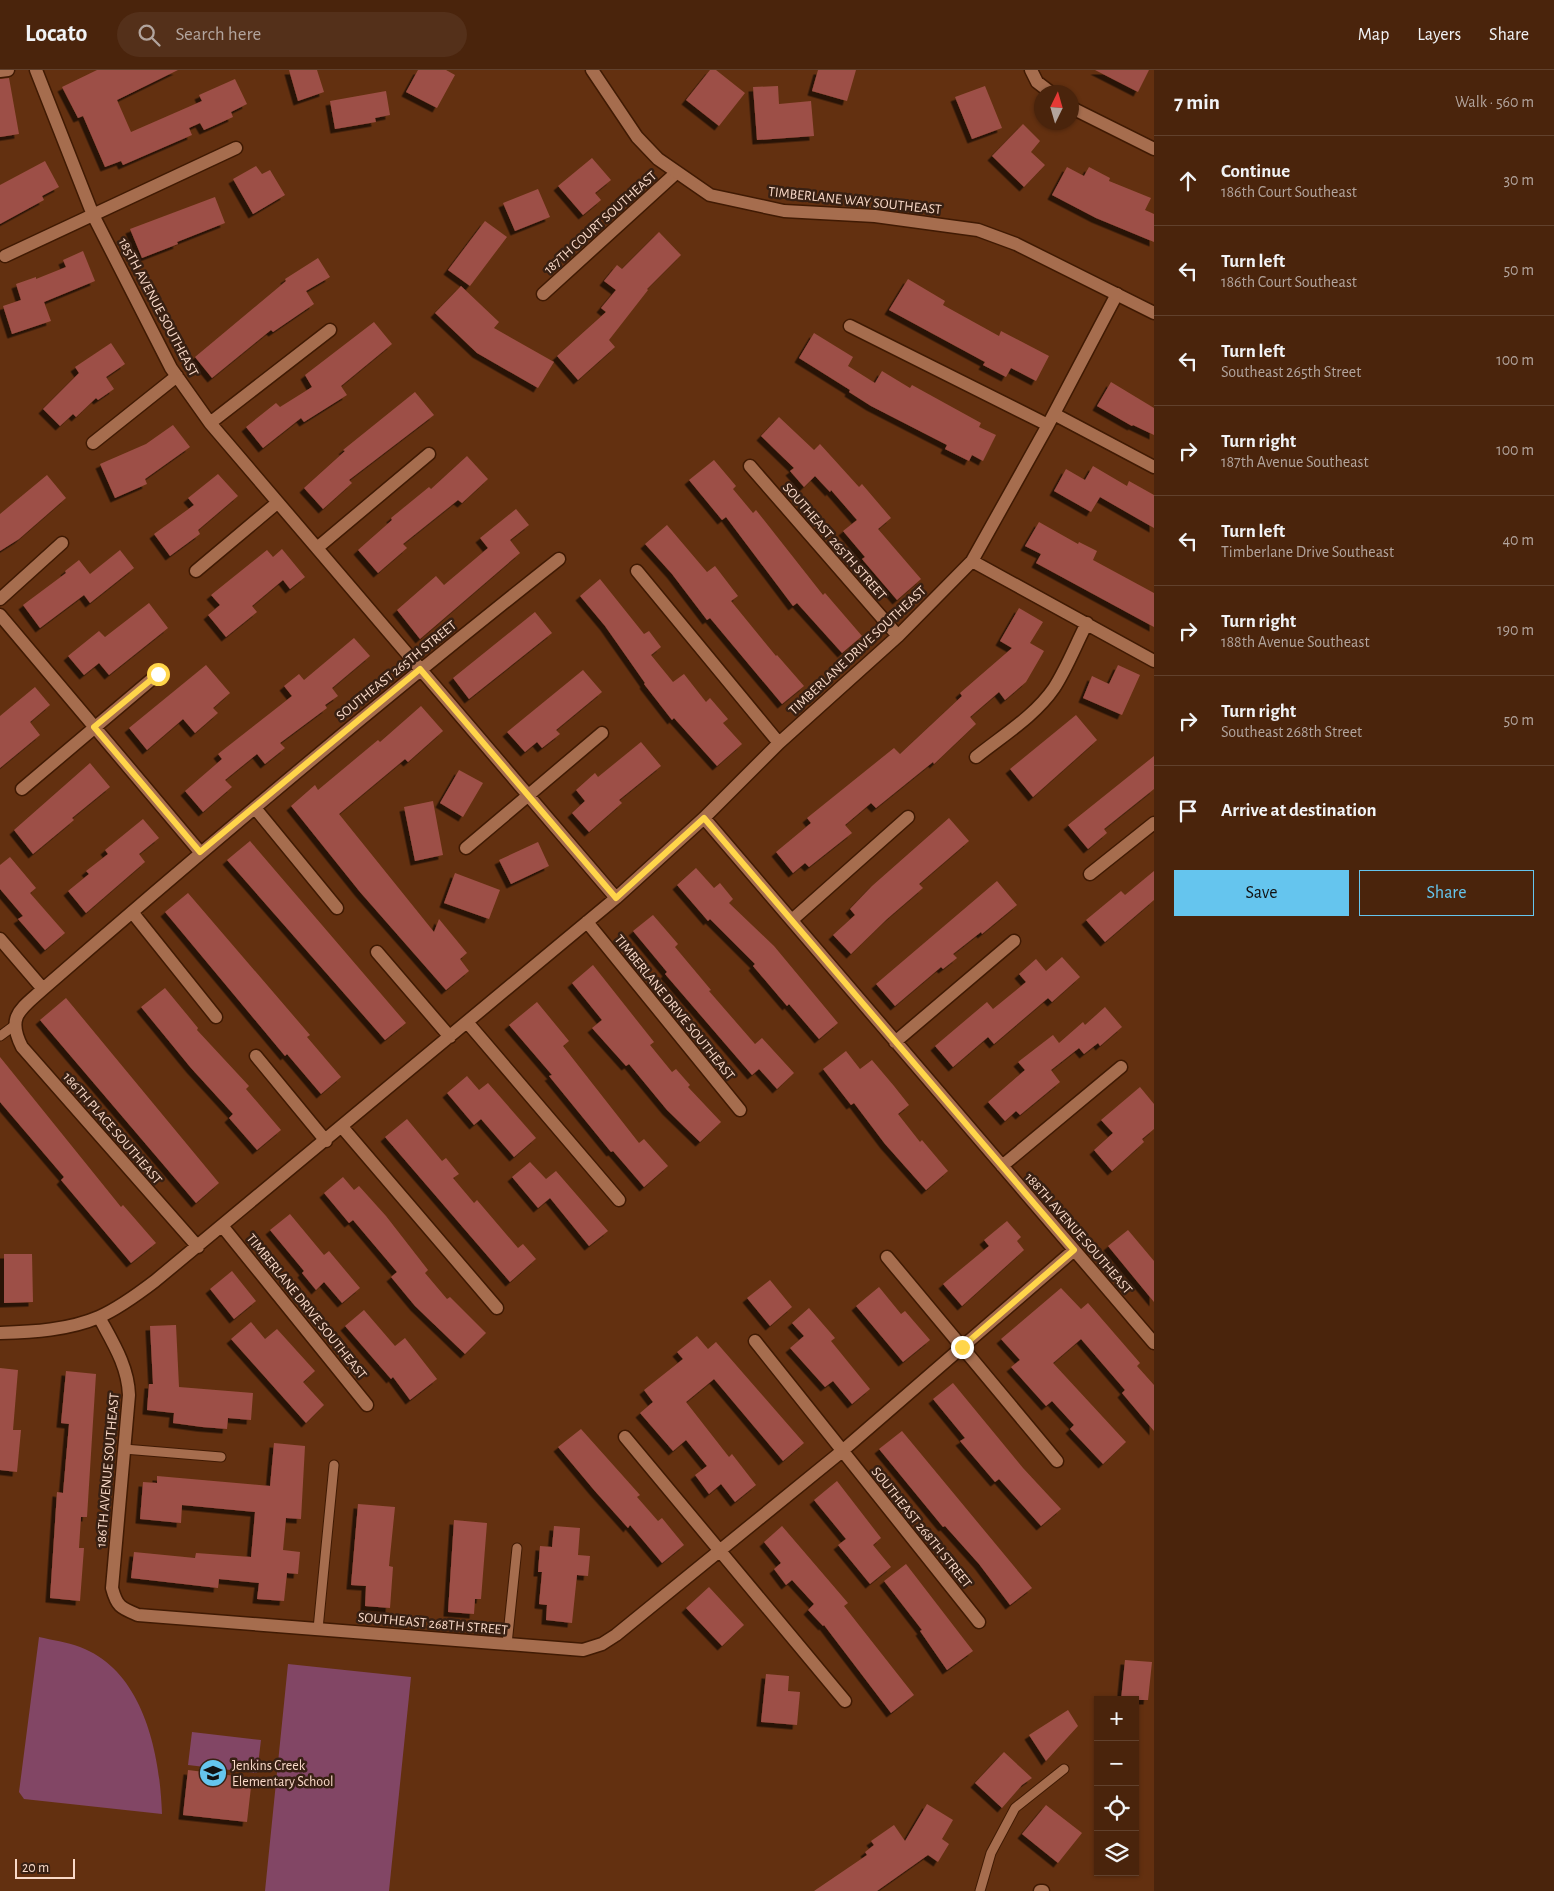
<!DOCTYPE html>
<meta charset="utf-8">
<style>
:root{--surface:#4a240c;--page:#54301a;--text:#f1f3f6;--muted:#b2a49d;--line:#61412d;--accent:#65c5ee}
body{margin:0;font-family:"Alegreya Sans",sans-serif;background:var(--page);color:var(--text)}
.controls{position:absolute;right:15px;bottom:15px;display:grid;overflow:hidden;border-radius:0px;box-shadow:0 1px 4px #0004}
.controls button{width:45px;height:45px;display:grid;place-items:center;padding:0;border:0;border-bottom:1px solid var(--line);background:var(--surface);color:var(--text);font:25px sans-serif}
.compass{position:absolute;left:1034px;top:15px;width:45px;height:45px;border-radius:50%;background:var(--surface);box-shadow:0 1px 4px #0004;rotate:5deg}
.scale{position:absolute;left:15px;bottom:12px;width:60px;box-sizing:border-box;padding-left:5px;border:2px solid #f9d9c8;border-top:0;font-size:14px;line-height:18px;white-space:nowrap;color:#f9d9c8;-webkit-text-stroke:4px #382013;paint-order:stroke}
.stop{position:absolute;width:15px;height:15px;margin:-11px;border:4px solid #ffd54a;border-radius:50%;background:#fff}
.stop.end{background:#ffd54a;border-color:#fff;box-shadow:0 1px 5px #0008}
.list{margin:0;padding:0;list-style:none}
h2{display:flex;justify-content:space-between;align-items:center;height:65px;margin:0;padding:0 20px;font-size:21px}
h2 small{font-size:16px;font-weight:400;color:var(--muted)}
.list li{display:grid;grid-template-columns:32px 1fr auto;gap:15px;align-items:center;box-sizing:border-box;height:90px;padding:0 20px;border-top:1px solid var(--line)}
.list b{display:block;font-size:19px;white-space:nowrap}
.list p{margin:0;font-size:16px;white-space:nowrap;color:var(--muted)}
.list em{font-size:16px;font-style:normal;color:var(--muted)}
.actions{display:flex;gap:10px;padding:15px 20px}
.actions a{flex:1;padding:11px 0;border:1px solid var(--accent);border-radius:0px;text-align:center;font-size:18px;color:var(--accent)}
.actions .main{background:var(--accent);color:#111}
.icon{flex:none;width:28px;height:28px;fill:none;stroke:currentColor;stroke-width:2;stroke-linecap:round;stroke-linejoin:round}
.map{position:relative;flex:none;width:1154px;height:1821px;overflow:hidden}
header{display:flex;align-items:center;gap:30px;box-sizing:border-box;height:70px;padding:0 25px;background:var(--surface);border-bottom:1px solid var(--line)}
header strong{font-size:24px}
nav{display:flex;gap:28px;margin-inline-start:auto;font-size:18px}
.search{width:350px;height:45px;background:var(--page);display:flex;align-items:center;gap:12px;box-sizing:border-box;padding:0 18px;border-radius:28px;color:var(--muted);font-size:19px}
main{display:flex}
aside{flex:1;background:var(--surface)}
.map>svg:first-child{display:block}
.green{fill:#824665}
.building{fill:#9d5046;filter:url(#shadow)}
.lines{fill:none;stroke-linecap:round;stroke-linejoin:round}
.service-casing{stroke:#401a03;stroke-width:11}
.minor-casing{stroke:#401a03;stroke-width:15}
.tertiary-casing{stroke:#401a03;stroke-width:15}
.service{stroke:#a66d4e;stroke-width:9}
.minor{stroke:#a66d4e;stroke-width:12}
.tertiary{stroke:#a66d4e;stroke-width:12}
.route{stroke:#ffd54a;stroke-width:6}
.labels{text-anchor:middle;stroke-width:5;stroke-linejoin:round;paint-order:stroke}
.street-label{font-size:14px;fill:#f9d9c8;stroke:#382013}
.poi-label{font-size:14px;fill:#f9d9c8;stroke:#382013;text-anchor:start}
</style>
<header>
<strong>Locato</strong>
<div class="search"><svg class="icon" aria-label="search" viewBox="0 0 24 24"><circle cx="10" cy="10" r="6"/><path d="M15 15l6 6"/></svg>Search here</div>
<nav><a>Map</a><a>Layers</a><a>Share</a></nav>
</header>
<main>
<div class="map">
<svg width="1154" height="1821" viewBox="0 0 1154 1821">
<defs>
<filter id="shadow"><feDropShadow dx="-4.5" dy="4.5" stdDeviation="0" flood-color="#0009"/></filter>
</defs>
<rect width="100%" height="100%" fill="#633010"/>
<path class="green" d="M39,1567c13,3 28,5 41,10 64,24 80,107 82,167l-138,-15 -5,-7z
M288,1594l123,13 -22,214h-124z
M192,1662l69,8 -4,33 -69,-8z"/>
<path class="building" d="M97,0h81l-61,30 14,32 71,-31 -3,-6 36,-16 12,25 -16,8 2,5 -22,10 -7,3 -4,-7 -11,5 3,7 -69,30 -2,-4 -16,6 -22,-51 -5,2 -16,-31z
M289,0h28l7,22 -26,9z
M418,0h28l9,5 -18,33 -31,-16z
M710,0h6l29,23 -26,33 -33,-26z
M818,0h38l-9,31 -35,-10z
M1095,0h54l-11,22z
M9,8l10,56 -19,3v-58z
M778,16l1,18 32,-3 3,35 -57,4 -4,-53z
M985,16l17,42 -30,11 -17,-42z
M386,21l4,24 -15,3 1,4 -41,7 -5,-28z
M1023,54l17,17 -9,11 14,13 -21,22 -32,-31z
M592,88l19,22 -16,13 6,7 -18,15 -25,-29z
M45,91l14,26 -17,9 2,4 -44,24v-39z
M256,96l6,8 8,-4 15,25 -32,19 -20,-35z
M1067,97l17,9 5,-9 21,11 -1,3 42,17 -6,12 9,4v28l-58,-24 -44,-23z
M538,119l12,28 -35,14 -12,-28z
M215,127l10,26 -48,19 1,2 -36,14 -12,-29z
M485,151l22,16 -37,49 -22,-16z
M659,162l22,23 -34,34 1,1 -39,50 6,7 -37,33 -21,-24 49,-44 -5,-4 15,-18 -12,-9 13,-16 5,4z
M83,181l12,30 -51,21 7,19 -39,13 -9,-28 18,-6 -5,-16 20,-7v2l30,-12 -3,-7z
M318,188l12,19 -24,14 8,13 -41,28 -2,-2 -59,48 -17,-21 91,-76 -1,-2z
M908,209l37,22 -2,4 56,31 2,-5 48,25 -13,25 -25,-13 -5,9 -23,-12 2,-3 -96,-52z
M461,216l38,36 -5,6 60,34 -16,26 -61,-35 -42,-40z
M374,252l18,22 -51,42 6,9 -43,27 -3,-4 -38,30 -17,-21 30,-24 4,4 32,-20 -7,-12z
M814,263l39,24 -5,9 27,17 7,-12 28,17 2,-3 69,38 -2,4 17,8 -13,26 -11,-6 -3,6 -24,-12 2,-4 -76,-39 -22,-14 1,-2 -51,-32z
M111,273l14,21 -19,13 8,12 -16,11 -2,-2 -20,19 -3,-3 -13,12 -17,-17 36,-36 -4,-6z
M1111,312l43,26v27l-21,-10 -1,1 -35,-20z
M415,322l19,23 -85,65 3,3 -29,26 -19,-21 41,-37 -2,-1z
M779,347l35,33 6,-6 39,43 3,-3 29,34 -13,11 43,50 -24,21 -35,-41 3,-2 -22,-26 14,-11 -26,-30 -1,2 -15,-16 -11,11 -14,-16 4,-3 -33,-32z
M173,355l17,22 -45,32 2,5 -32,14 -15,-34 46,-20z
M467,386l21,23 -26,24 -4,-3 -55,44 4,4 -29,25 -20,-23 34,-30 -1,-2 38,-31 2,2z
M714,390l22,26 -3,3 20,24 3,-3 67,85 2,-2 37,43 -20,17 -45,-50 -4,3 -67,-89 -4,3 -33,-40z
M1093,396l34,20 2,-5 25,14v33l-54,-31 -9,15 -37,-21 12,-22 19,11z
M218,404l20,22 -40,34 2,4 -30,22 -16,-22 40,-29 -6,-7z
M47,405l19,23 -47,41 -19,12v-37z
M516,439l13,16 -19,15 10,13 -100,86 -23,-29 39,-34 8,9 44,-37 -8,-10z
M1039,452l39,22 1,-2 18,9 -4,9 61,33v34l-118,-64 5,-9 -16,-8z
M667,455l40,47 8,-6 23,30 -7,5 45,55 1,-1 27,31 -22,18 -72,-86 -3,2 -35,-46 -27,-30z
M282,479l23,28 -15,12 -7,-9 -31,26 5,6 -31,25 -18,-22 12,-10 -9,-10 56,-45 6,7z
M120,480l14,18 -44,35 -6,-8 -44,33 -17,-23 43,-32 -1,-2 14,-11 11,14z
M600,509l44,55 5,-3 12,16 -10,8 22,27 11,-8 22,28 4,-4 18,21 -5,4 19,21 -25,22 -43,-48 -2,2 -28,-36 1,-1 -40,-57 -25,-30z
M149,533l19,25 -59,47 -10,-12 -15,12 -16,-19 31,-25 6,6z
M1019,538l24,14 -13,21 14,8 -18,31 -21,18 -6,-8 -29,25 6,7 -42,40 -1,-2 -57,46 -5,-5 -26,22 7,8 -43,34 -4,-4 -12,10 -17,-21 35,-29 -4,-5 41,-33 46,-37 6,6 62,-58 -2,-3 52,-45 -12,-7z
M535,542l17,21 -83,66 -16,-21z
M354,568l16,18 -38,32 6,8 -13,9 2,3 -47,35 5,5 -20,16 -8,-10 -32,26 7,7 -29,25 -18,-21 37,-32 -4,-5 74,-58 -8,-10 15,-12 5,6z
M206,595l24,28 -17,15 5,5 -23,20 -12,-14 -36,31 -18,-22z
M1118,595l22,10 -18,40 -39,-17 9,-22 17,8z
M583,600l19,22 -46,38 4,4 -18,14 -5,-6 -12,10 -18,-20z
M35,617l15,18 -20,17 10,13 -40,33v-52z
M421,636l22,25 -35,31 -3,-3 -66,55 95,118 5,-13 28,34 -7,6 9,12 -23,19 -86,-98 -69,-86 24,-21 3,5 60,-50 2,2z
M1076,645l21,25 -64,57 -23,-28z
M641,672l20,24 -42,34 3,3 -33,29 -17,-19 13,-12 -9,-11 19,-17 3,4z
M1154,686v33l-50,40 3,4 -19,16 -20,-24z
M90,693l20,24 -38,31 2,2 -41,34 -19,-24z
M459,700l24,13 -20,34 -23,-14z
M433,731l10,54 -28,6 -11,-54z
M949,748l20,23 -50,43 4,4 -36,31 -36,35 -18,-19 22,-20 -5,-6 22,-23z
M143,749l16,19 -20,16 6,8 -59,51 -18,-22 21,-17 -3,-3 22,-17 -3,-4z
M250,771l156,182 -21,17 -158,-180z
M538,772l11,24 -38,18 -12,-24z
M10,787l26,31 -6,5 35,40 -20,17 -27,-31 5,-3 -23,-27v-24z
M696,798l18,20 6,-5 13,16 -4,4 45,43 64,77 -19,16 -30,-35 -2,2 -34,-40 2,-2 -45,-45 -2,2 -31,-36z
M1154,801v29l-49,42 -19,-22 35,-29 4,4z
M455,803l45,17 -11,29 -45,-16z
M997,811l20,24 -35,29 -1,-2 -28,22 4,4 -14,11 -2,-2 -46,39 -19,-22z
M188,823l122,142 -3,2 34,40 -20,17 -34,-40 -2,2 -120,-144z
M653,845l25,29 -3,3 36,43 -2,1 46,53 7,-6 32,35 -17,16 -18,-20 -7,6 -87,-101 2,-2 -34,-41z
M1062,887l18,20 -28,25 -4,-4 -54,46 -6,-7 -35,30 -18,-21 52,-44 6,7 33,-27 -7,-8 17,-15 10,12z
M593,895l61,77 -4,3 22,27 4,-3 14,16 -2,2 33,35 -21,20 -33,-32 -38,-46 -3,2 -34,-38 10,-8 -30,-37z
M165,918l33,40 -1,2 52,56 -3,3 35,41 -24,20 -28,-32 4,-4 -42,-46 -50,-61z
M66,928l153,185 -23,20 -156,-183z
M537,932l32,39 -6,5 76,97 5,-4 24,27 -24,21 -31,-36 -2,1 -62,-76 3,-1 -43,-50z
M1105,937l17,20 -22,19 -2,-3 -14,11 -5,-6 -28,22 9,12 -40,33 -4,-4 -11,10 -17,-19 37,-32 -7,-8 35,-27 6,8 24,-21 2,3z
M846,981l14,18 12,-9 22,26 15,19 -11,9 22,28 2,-2 26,31 -22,19 -41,-46 -31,-41 -3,2 -28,-36z
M0,987l121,150 2,-2 33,38 -25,20 -70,-83 3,-3 -64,-75z
M467,1006l12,14 9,-7 48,55 -22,19 -33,-38 -7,6 -27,-32z
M1140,1017l14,17v25l-12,10 2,3 -32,29 -18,-21 19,-17 -12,-13z
M407,1049l35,42 4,-3 13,16 -6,4 21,25 3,-3 41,48 5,-4 13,15 -26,23 -125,-145z
M530,1092l16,17 10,-8 52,60 -19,15 -39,-48 -12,10 -26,-31z
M343,1107l11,13 5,-4 27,30 42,54 -3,3 22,26 3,-2 36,36 -21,21 -50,-48 -24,-29 6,-5 -44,-52 -4,3 -25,-30z
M290,1144l34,41 5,-4 31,37 -18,15 -18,-21 -8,8 -14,-17 2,-2 -34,-41z
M1007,1151l14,16 -4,4 7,9 -62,56 -19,-22 46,-38 -5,-6z
M1128,1160l26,31v41l-46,-56z
M4,1184h28l1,48 -29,1z
M232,1201l24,30 -22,18 -24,-30z
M770,1210l22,27 -22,19 -23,-28z
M879,1217l22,27 4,-3 25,29 -27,22 -47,-56z
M1061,1218l20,21 7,-6 52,60 -3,3 17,19v46l-32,-38 3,-3 -44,-51 -28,24 73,79 -23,22 -33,-35 4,-4 -22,-24 -6,5 -35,-39 9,-7 -19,-21z
M809,1238l26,30 -4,3 39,48 -18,15 -19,-23 -8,6 -35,-39 14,-12 -12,-13z
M364,1240l31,36 10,-8 32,41 -27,21 -17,-23 -2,2 -46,-53z
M251,1252l14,17 12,-10 38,42 -12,11 21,23 -18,18 -75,-84z
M176,1255l3,62 74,6 -2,27 -23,-2 -1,11 -25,-2 -29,-4 1,-10 -27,-3 2,-26h4l-3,-58z
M697,1266l11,13 8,-7 88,101 -21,18 -69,-82 -28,23 43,55 3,-3 24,31 -21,17 -14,-18 -12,10 -14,-19 12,-9 -21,-26 -13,11 -33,-38 13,-11 -9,-12 39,-31 -6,-7z
M0,1298l18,2 -5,60h8l-4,42 -17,-2z
M66,1301l30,3 -9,143h-6l-2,31h5l-4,53 -30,-3 7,-106 6,1 6,-69 -8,-1z
M953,1313l70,85 38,41 -20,17 -42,-47 -4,3 -35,-41 5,-3 -32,-39z
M581,1359l59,66 -3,2 21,24 4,-3 22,27 -22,18 -32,-38 -2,3 -34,-38 -36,-43z
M902,1361l130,157 -22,17 -31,-41 -34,-38 -2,1 -64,-78z
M274,1373l31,3 -4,73 -15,-1 -3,32 17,2 -2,22 -11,-1 -3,28 -27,-2 2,-16 -40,-4 -1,9 -87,-10 3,-26 61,6 1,-5 55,4 4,-45 -73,-7 -1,18 -41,-4 3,-37 14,1v-7l113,10z
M837,1411l44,57 -8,7 18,22 -21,17 -32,-39 8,-6 -32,-39z
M358,1434l37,3 -6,59 4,1 -3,41 -25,-2 1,-20 -15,-1z
M454,1450l33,3 -6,76h-6l-1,15 -26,-2z
M554,1456l26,2 -2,27 12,1 -2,20 -11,-1 -5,48 -26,-3 1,-15 -8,-1 3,-32h-4l2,-26 12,1z
M782,1456l66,77 -4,3 70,89 -23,18 -67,-88 -1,1 -15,-16 6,-6 -22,-24 -6,5 -12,-16 7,-6 -17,-21z
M906,1494l67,87 -26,19 -27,-39 2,-1 -38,-49z
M709,1517l35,38 -22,21 -36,-38z
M1125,1590l27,2 -4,38h-27z
M766,1604l23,2 -1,15 12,1 -3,33 -36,-3z
M1068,1640l10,16 -32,35 -17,-26z
M1004,1682l28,26 -10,7 -20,23 -27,-25z
M188,1700l64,8 -5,44 -64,-7z
M927,1734l26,16 -11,19 7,5 -11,18 -10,-7 -51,36h-63l53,-36 -2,-3 9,-7 -3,-4 23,-16 11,16z
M1046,1735l36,28 -24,30 -36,-29z"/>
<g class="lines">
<defs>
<path id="service" d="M0,966l15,-11
M124,1379l97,8
M318,1559l16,-164
M507,1574l10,-96
M980,1821l11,-38 24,-45 49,-39"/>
<path id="minor" d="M36,0l57,145 78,153 39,55 406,475
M1031,0l6,12 13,10
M0,1l8,-1
M1072,38l82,41
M5,186l231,-108
M543,224l133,-121
M850,256l198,99
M1054,344l100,53
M210,353l120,-93
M93,373l84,-67
M750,396l148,170
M317,478l112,-94
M972,491l182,100
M196,501l81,-68
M637,501l142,172
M0,529l62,-56
M0,545l200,237
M976,687c26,-21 59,-41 78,-69 13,-20 22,-44 33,-65
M22,719l136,-115
M255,738l82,100
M704,748l450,525
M466,778l136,-115
M1090,804l64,-51
M132,842l84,105
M792,850l116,-103
M587,852l153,188
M0,869l43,50
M377,882l73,85
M467,952l152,178
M895,972l119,-101
M256,986l70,85
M342,1057l155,181
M1002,1096l119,-99
M223,1157l144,178
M198,1177l-176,-200c-16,-31 -1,-38 21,-58 169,-147 340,-291 516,-430
M887,1187l170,204
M99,1247c14,26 29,49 30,78l-17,193c5,19 9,20 26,27l445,35 19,-6 14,-9 225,-183 232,-201
M0,1263c33,-1 69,-3 99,-16 20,-9 39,-23 56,-36l461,-383 88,-80 75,-75 119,-107 74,-75 76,-136 69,-131
M755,1271l224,281
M625,1367l220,264
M1040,1821h3"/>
<path id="tertiary" d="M592,0l45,67 21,22 52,36 74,16 91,5 103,14 38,14 138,69"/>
</defs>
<use href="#service" class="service-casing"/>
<use href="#minor" class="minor-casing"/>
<use href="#tertiary" class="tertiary-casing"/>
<use href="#service" class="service"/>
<use href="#minor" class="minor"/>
<use href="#tertiary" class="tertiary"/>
</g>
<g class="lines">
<path class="route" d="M158,604l-64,53 106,125 220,-183 196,229 88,-80 370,432 -112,97"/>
</g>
<defs>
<symbol id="school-disc" viewBox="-11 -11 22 22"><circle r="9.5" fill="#65c5ee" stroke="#382013"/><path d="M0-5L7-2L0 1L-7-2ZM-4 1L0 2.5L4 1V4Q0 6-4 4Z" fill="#111"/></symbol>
</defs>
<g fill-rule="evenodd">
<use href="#school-disc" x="197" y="1687" width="32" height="32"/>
</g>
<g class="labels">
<g class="street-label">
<text transform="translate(855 130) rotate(6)" y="5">TIMBERLANE WAY SOUTHEAST</text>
<text transform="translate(600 152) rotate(-42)" y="5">187TH COURT SOUTHEAST</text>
<text transform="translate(159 237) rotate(62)" y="5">185TH AVENUE SOUTHEAST</text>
<text transform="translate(835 471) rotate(49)" y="5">SOUTHEAST 265TH STREET</text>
<text transform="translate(857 580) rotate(-43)" y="5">TIMBERLANE DRIVE SOUTHEAST</text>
<text transform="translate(396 600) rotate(-39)" y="5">SOUTHEAST 265TH STREET</text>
<text transform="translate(675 937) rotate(51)" y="5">TIMBERLANE DRIVE SOUTHEAST</text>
<text transform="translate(113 1058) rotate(49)" y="5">186TH PLACE SOUTHEAST</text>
<text transform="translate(1079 1163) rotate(49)" y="5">188TH AVENUE SOUTHEAST</text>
<text transform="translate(307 1236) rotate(51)" y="5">TIMBERLANE DRIVE SOUTHEAST</text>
<text transform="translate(107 1400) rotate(-85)" y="5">186TH AVENUE SOUTHEAST</text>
<text transform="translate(922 1457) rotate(51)" y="5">SOUTHEAST 268TH STREET</text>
<text transform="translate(433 1553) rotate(5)" y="5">SOUTHEAST 268TH STREET</text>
</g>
<g class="poi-label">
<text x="232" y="1700">Jenkins Creek<tspan x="232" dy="16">Elementary School</tspan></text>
</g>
</g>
</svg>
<div class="controls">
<button>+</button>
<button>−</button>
<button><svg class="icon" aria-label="locate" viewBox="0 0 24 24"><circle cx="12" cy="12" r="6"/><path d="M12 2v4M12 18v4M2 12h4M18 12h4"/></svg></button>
<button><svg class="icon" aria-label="layers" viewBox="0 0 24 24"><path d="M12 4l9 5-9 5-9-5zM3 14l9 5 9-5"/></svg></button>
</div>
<svg class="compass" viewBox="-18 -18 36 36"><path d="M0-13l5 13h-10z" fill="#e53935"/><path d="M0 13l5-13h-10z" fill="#b2a49d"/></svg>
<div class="scale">20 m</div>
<div class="stop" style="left:158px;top:604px"></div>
<div class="stop end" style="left:962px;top:1277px"></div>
</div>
<aside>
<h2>7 min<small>Walk · 560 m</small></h2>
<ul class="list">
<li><svg class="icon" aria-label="ahead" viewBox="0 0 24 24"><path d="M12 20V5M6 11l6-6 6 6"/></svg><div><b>Continue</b><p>186th Court Southeast</p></div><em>30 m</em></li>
<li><svg class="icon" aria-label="left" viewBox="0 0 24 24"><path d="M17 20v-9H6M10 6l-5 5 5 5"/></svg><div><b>Turn left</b><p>186th Court Southeast</p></div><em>50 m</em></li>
<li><svg class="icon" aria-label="left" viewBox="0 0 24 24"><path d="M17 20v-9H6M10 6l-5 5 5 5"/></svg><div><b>Turn left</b><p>Southeast 265th Street</p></div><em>100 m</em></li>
<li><svg class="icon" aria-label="right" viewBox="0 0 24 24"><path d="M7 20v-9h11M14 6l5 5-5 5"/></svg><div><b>Turn right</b><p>187th Avenue Southeast</p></div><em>100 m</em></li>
<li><svg class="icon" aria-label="left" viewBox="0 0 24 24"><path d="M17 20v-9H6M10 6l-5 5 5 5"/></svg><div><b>Turn left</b><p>Timberlane Drive Southeast</p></div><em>40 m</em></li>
<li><svg class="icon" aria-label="right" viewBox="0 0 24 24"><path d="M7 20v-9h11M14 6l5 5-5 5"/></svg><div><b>Turn right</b><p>188th Avenue Southeast</p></div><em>190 m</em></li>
<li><svg class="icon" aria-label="right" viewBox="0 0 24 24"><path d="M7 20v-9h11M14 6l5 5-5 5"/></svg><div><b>Turn right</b><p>Southeast 268th Street</p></div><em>50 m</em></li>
<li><svg class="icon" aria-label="arrive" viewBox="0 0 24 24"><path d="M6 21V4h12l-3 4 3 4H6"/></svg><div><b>Arrive at destination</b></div></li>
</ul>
<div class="actions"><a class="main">Save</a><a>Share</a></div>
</aside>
</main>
